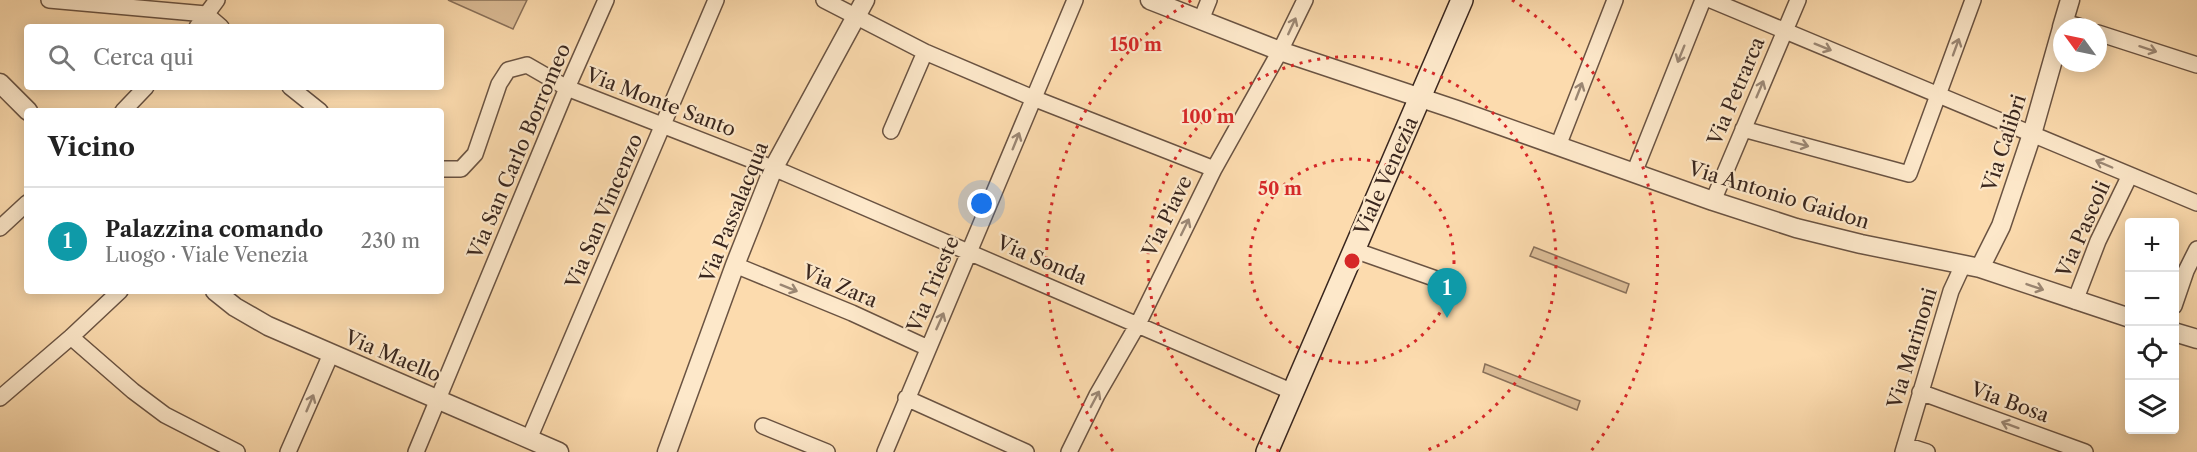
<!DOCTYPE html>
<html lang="it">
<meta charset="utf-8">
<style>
:root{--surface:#fff;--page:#f2f2f2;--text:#222;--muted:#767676;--line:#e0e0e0;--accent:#7c3aed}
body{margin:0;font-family:"Libre Caslon Text",serif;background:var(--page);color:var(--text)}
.controls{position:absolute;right:18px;bottom:18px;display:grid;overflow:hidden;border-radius:6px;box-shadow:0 3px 15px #0003}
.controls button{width:54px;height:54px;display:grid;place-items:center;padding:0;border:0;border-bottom:2px solid var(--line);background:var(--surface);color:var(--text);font:30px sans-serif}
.compass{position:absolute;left:2053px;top:18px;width:54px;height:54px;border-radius:50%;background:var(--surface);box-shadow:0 3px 15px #0003;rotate:303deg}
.you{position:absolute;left:982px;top:204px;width:21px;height:21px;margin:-15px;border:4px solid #fff;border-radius:50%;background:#1a73e8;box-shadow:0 0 0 9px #1a73e833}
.badge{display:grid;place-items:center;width:39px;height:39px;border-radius:50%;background:var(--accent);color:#fff;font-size:20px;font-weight:700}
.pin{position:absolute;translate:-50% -50px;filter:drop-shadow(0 2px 3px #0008)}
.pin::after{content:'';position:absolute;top:32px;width:21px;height:18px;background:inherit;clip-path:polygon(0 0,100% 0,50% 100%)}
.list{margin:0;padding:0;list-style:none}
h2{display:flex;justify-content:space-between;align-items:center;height:78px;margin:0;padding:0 24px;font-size:26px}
h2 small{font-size:20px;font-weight:400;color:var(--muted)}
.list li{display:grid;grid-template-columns:39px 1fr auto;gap:18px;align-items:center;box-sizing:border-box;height:108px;padding:0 24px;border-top:2px solid var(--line)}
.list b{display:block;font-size:22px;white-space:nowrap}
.list p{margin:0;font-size:20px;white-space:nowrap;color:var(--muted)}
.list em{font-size:20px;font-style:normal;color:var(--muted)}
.icon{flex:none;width:33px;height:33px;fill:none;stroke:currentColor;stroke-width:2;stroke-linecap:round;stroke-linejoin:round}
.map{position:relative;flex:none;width:2197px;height:452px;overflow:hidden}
.search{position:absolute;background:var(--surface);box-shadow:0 3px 15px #0003;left:24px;top:24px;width:420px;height:66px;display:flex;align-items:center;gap:15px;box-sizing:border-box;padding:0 21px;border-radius:6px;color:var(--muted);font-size:22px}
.panel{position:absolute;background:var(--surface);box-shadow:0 3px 15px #0003;left:24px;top:108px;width:420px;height:186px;border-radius:6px}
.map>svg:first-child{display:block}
.grass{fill:#dbbc96;stroke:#8a715a;stroke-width:1.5}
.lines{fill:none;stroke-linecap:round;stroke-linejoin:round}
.minor-casing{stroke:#6a5342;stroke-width:18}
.tertiary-casing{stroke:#6a5342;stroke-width:21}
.secondary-casing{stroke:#39261e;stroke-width:24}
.minor{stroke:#fde8ca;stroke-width:15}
.tertiary{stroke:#fde8ca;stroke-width:18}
.secondary{stroke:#fde8ca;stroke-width:21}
.oneway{stroke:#9b8774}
.ring{fill:none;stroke:#d62828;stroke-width:3;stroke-dasharray:3 6}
.labels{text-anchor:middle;stroke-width:4.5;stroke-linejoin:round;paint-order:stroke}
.street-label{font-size:20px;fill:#39261e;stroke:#fde8ca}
.centre{fill:#d62828;stroke:#fde8ca;stroke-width:3}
.ring-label{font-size:18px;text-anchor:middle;font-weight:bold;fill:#d62828;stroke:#fde8ca;stroke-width:4.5;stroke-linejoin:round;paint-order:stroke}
</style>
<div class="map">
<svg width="2197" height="452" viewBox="0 0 2197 452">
<rect width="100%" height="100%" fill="#fcdbae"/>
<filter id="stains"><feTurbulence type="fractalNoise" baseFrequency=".00333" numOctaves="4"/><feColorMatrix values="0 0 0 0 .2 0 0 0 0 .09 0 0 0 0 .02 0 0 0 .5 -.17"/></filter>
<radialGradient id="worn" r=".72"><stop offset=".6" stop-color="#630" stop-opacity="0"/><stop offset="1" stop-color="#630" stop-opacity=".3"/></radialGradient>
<path class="grass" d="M448,0h79l-14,29z
M1534,247l95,37 -3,9 -96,-37z
M1485,364l95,37 -3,9 -94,-38z"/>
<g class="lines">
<defs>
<path id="minor" d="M49,0l157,14 15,13
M824,0l101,52 108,46 181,71
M1711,0l486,203
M1201,20l8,-20
M2064,22l17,5
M197,27l20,-27
M2098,33l99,32
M290,87l30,24
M123,111l23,-24
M1743,129l166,45 64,-174
M891,131l34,-79
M1558,146l57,-146
M441,169h20l14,-15 24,-70 9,-14 19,-5 40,23 218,85 508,219
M1634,173l69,-173
M1713,201l85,-201
M0,228l27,-25
M1354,250l91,32
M735,265l117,48 76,35
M2075,301l23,-60 32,-66
M2174,306l12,-35 11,-22
M71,337l62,54 32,24 72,37
M1920,392l165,60
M0,398l71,-61 49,-46
M906,398l120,54
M763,426l64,26
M529,439l187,-439
M1905,445l22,7
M288,452l43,-98
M416,452l151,-364 39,-88
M885,452l190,-452
M1069,452l28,-57 41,-71 76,-155 66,-118 25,-51
M1903,452l48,-161 12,-26"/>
<path id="tertiary" d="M1150,0l130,51 177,59 256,91 83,27 65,16 119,24 150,50
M2062,27l8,-27
M0,83l28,28
M1980,268l21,-42 31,-92 30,-106
M215,291l20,16 33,19 291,126
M2174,332l23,7
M667,452l68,-187 38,-96 92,-169"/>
<path id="secondary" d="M1267,452l195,-452"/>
</defs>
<use href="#minor" class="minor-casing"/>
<use href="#tertiary" class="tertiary-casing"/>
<use href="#secondary" class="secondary-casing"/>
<use href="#minor" class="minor"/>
<use href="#tertiary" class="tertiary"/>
<use href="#secondary" class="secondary"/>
</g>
<defs><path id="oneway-shaft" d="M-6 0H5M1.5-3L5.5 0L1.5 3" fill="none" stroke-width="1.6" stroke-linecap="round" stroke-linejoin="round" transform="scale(1.5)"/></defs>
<g class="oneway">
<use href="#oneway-shaft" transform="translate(1292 26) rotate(-65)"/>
<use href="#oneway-shaft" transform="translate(1823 47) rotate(22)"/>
<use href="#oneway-shaft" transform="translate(1956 47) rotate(-70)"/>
<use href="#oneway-shaft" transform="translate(2148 49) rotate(18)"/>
<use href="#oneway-shaft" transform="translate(1681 54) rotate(112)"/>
<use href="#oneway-shaft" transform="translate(1760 89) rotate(-67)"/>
<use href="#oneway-shaft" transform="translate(1579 91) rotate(-69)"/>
<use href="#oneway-shaft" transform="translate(1016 141) rotate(-68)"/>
<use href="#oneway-shaft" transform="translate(1800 144) rotate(15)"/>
<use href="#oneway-shaft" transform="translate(2104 164) rotate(-157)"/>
<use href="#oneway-shaft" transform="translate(1185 227) rotate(-64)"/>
<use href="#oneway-shaft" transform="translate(2035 287) rotate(19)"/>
<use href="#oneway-shaft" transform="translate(789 288) rotate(22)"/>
<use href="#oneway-shaft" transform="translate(940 321) rotate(-66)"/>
<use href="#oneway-shaft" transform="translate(1095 399) rotate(-62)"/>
<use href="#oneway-shaft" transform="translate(310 403) rotate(-67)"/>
<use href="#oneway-shaft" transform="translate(2010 425) rotate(-160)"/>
</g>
<g class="ring">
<circle cx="1352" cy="261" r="102"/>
<path d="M1279 451A204 204 0 1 1 1425 451"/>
<path d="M1113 451A306 306 0 0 1 1192 0M1512 0A306 306 0 0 1 1591 451"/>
</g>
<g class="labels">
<g class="street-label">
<text transform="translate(1736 91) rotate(-67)" y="7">Via Petrarca</text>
<text transform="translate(661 102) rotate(21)" y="7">Via Monte Santo</text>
<text transform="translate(2004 143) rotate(-72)" y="7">Via Calibri</text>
<text transform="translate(519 151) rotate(-67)" y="7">Via San Carlo Borromeo</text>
<text transform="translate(1386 176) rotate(-66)" y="7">Viale Venezia</text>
<text transform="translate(1779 195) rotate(17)" y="7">Via Antonio Gaidon</text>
<text transform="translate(604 211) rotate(-67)" y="7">Via San Vincenzo</text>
<text transform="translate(734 212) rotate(-68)" y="7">Via Passalacqua</text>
<text transform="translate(1167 216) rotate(-64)" y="7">Via Piave</text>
<text transform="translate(2083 229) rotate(-66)" y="7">Via Pascoli</text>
<text transform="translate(1042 260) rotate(23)" y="7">Via Sonda</text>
<text transform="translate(933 284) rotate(-67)" y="7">Via Trieste</text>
<text transform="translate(840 286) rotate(23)" y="7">Via Zara</text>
<text transform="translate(1912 348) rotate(-73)" y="7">Via Marinoni</text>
<text transform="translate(393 356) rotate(23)" y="7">Via Maello</text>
<text transform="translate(2010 402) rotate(20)" y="7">Via Bosa</text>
</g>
</g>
<circle cx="1352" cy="261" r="9" class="centre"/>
<g class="ring-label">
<text x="1136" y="51">150 m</text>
<text x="1208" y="123">100 m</text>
<text x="1280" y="195">50 m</text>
</g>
<rect width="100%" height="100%" filter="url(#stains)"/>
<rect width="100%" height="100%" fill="url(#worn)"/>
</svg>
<div class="controls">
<button>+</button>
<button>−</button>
<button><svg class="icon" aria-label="locate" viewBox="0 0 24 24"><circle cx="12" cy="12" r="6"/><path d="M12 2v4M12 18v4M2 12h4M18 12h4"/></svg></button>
<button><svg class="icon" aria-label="layers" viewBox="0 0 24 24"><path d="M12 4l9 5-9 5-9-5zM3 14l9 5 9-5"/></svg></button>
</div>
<svg class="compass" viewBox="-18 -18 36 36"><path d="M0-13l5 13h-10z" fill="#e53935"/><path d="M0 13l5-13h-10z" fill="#767676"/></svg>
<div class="you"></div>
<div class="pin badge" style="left:1447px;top:318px;background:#0f9aa8">1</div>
<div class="search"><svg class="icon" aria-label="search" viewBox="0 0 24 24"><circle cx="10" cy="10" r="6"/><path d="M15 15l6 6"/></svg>Cerca qui</div>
<section class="panel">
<h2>Vicino<small></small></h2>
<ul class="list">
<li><span class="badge" style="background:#0f9aa8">1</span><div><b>Palazzina comando</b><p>Luogo · Viale Venezia</p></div><em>230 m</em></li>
</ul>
</section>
</div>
